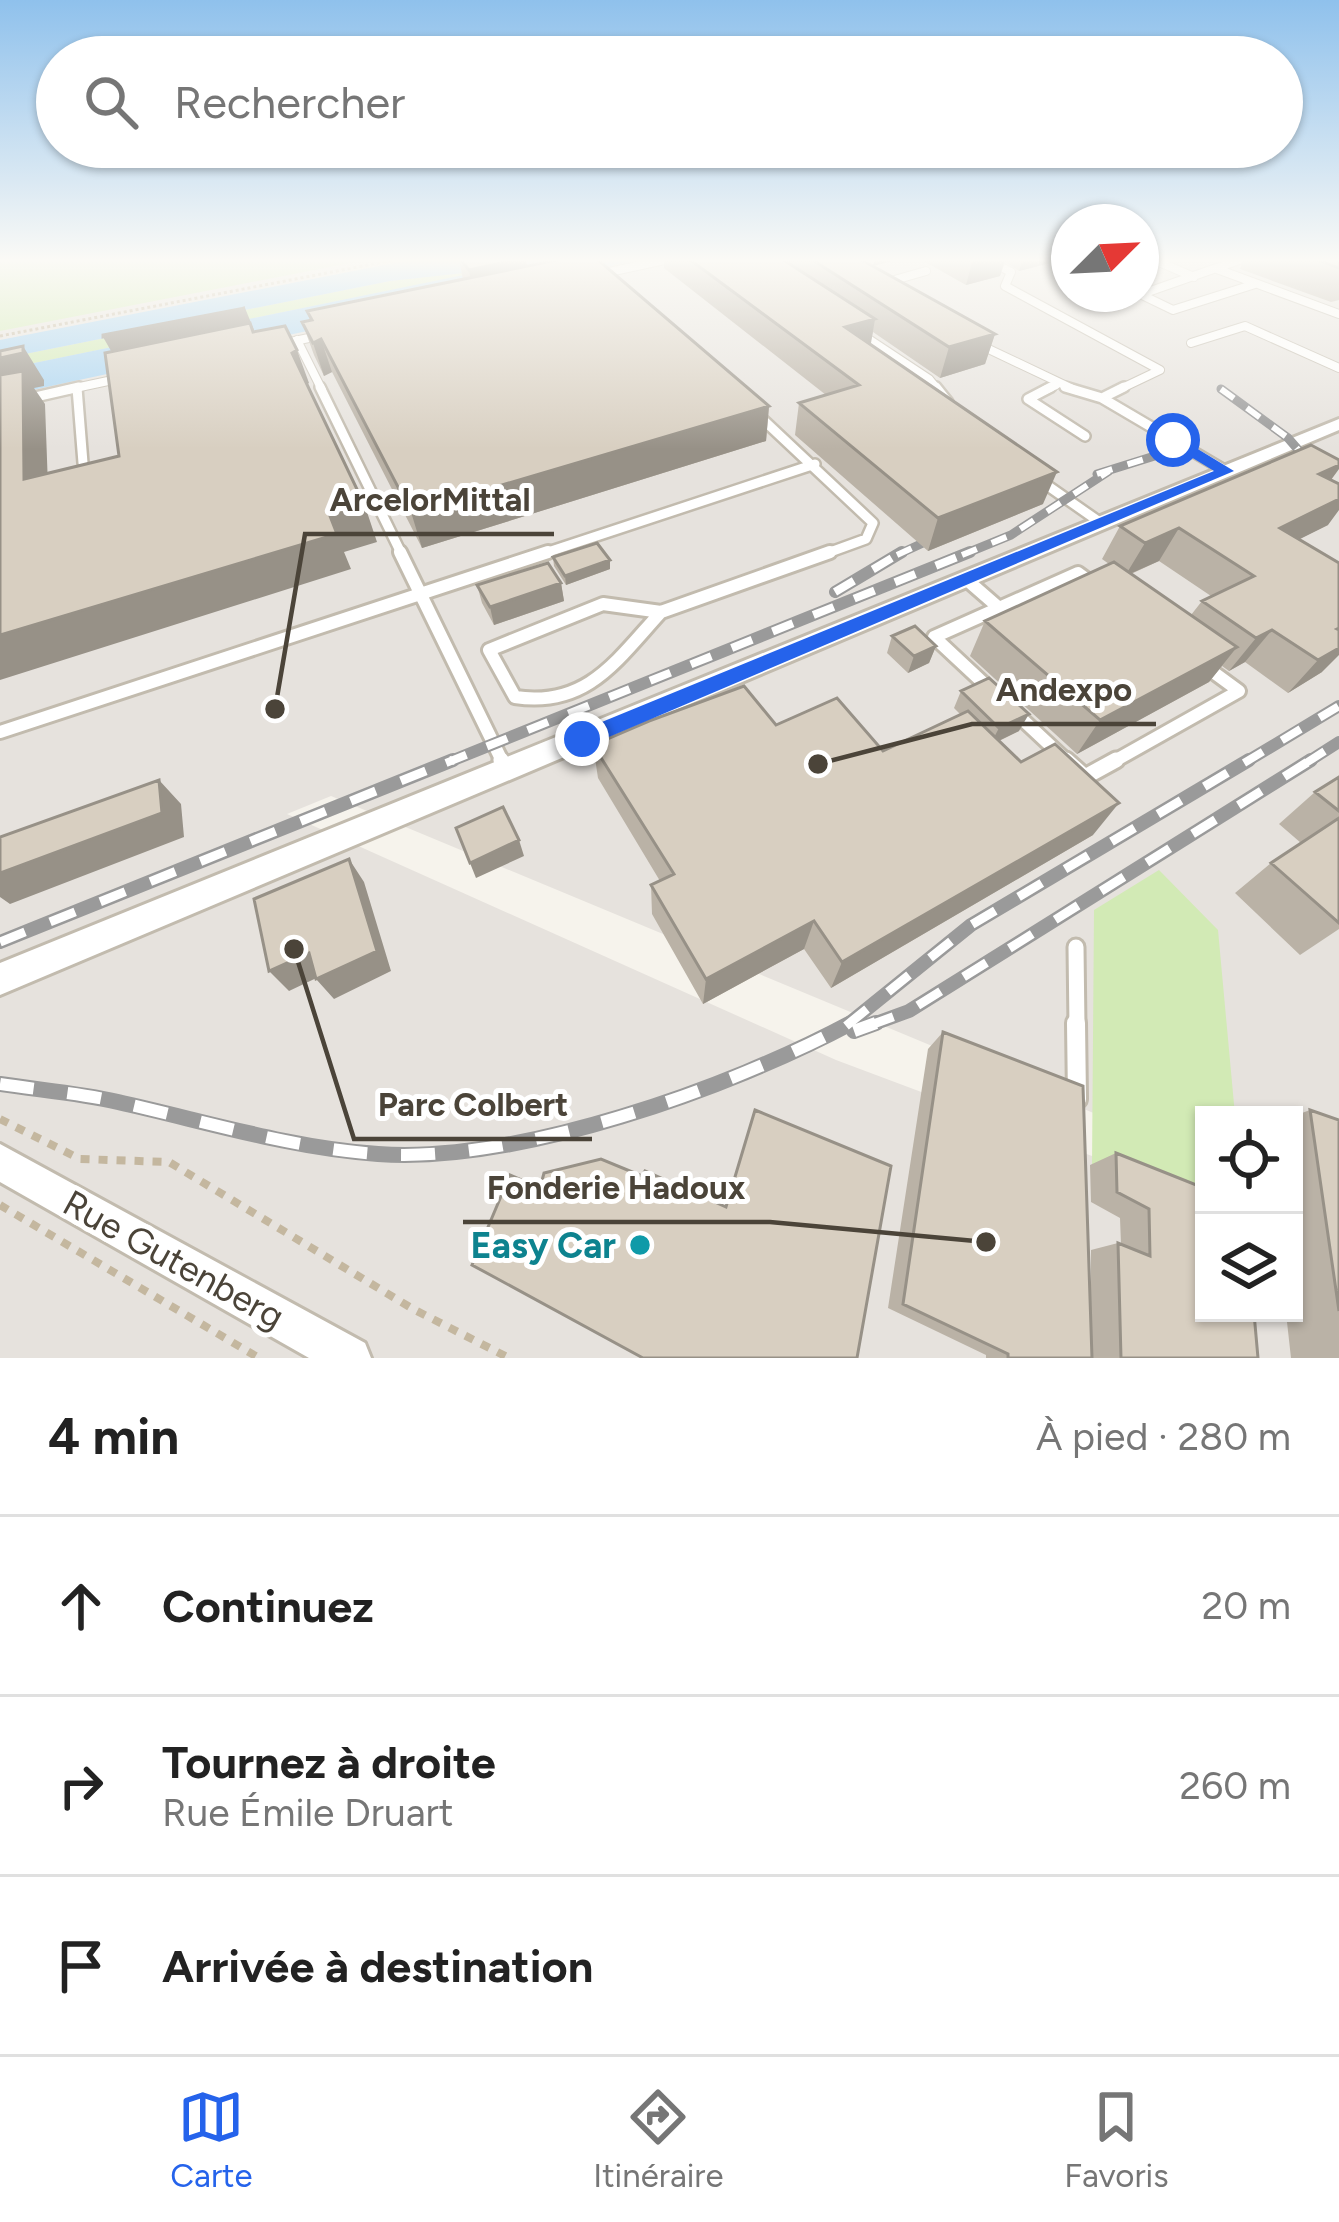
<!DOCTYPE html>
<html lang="fr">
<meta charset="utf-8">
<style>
:root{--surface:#fff;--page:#f6f6f6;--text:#222;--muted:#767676;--line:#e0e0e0;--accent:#2563eb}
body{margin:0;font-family:Figtree,sans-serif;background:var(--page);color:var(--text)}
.controls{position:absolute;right:36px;bottom:36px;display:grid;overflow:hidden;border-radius:0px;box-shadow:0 3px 9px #0004}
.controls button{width:108px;height:108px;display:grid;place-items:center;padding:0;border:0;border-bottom:3px solid var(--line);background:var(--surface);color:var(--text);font:60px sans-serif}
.compass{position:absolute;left:1051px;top:204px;width:108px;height:108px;border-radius:50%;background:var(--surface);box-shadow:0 3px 9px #0004;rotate:66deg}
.stop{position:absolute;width:36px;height:36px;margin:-27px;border:9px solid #2563eb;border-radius:50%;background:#fff}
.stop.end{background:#2563eb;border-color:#fff;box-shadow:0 3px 12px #0008}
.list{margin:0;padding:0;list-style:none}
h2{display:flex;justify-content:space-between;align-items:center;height:156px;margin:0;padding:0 48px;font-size:51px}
h2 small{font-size:39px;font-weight:400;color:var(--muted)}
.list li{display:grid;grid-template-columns:78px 1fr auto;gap:36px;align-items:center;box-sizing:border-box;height:180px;padding:0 48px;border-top:3px solid var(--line)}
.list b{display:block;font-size:45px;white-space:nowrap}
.list p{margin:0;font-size:39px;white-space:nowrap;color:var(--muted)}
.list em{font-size:39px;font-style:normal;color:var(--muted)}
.icon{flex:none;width:66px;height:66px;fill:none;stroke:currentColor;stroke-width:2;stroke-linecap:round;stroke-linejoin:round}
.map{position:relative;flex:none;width:1339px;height:1358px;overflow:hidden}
.search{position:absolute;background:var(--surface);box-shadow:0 3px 9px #0004;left:36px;right:36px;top:36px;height:132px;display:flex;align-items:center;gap:30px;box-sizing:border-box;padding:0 42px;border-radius:66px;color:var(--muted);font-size:45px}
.sheet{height:696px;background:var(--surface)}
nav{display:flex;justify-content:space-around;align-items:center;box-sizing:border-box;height:168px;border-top:3px solid var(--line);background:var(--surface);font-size:33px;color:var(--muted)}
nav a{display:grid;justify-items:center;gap:6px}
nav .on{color:var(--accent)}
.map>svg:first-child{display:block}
.industrial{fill:#e6e2dd}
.green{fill:#d2eab5}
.water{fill:#a9d4f2}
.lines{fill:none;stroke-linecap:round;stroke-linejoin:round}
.lane-far4-casing{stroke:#c2bbae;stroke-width:10}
.lane-far3-casing{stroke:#c2bbae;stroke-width:14}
.lane-far2-casing{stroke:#c2bbae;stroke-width:18}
.lane-far1-casing{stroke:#c2bbae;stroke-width:21}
.lane-casing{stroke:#c2bbae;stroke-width:24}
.street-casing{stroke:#c2bbae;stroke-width:6}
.path-far1{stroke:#c4b79f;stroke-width:3;stroke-dasharray:3 3;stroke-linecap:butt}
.path{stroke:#c4b79f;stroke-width:8;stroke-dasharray:9 9;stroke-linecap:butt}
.lane-far4{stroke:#fff;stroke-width:8}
.lane-far3{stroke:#fff;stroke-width:9}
.lane-far2{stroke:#fff;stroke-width:12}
.lane-far1{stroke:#fff;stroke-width:15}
.lane{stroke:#fff;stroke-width:18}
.street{fill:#fff;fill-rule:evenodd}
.rail-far3-casing{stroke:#9a9a9a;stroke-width:9}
.rail-far2-casing{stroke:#9a9a9a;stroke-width:12}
.rail-far1-casing{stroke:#9a9a9a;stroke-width:14}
.rail-casing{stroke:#9a9a9a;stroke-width:16}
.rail-far3{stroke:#fff;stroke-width:6;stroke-dasharray:16;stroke-linecap:butt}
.rail-far2{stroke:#fff;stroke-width:8;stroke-dasharray:22;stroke-linecap:butt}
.rail-far1{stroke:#fff;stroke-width:9;stroke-dasharray:27;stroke-linecap:butt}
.rail{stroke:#fff;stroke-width:12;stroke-dasharray:34;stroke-linecap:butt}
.wall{fill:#bab2a6;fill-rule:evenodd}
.shaded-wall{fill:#979187}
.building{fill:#d8cfc1;stroke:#979187;stroke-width:3}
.route{fill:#2563eb}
.culture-dot{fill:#0f9aa8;stroke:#fff;stroke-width:4.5}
.labels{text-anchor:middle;stroke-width:10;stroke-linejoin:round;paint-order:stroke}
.near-culture-label{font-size:36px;font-weight:bold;fill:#0d838f;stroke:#fff;text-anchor:end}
.near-street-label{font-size:36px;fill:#4b4439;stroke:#fff}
.leader{fill:none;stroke:#4b4439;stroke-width:4.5}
.callout-dot{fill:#4b4439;stroke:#fff;stroke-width:4.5}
.callout-label{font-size:33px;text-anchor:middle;font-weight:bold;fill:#4b4439;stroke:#fff;stroke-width:10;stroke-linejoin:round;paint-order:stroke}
</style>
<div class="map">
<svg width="1339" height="1358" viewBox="0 0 1339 1358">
<rect width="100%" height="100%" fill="#f6f3ec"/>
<path class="industrial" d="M0,259h1069v35h72v-35h198v958l-45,-20v-82h-90v44l-873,-363 -44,18 549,246 368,138v115h90l45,45h-1339z"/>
<path class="green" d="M0,259h371l-371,72z
M494,269l-494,101v-11l390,-78z
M1159,870l59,60 17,185h-31v96l-112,-45 2,-256z"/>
<path class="water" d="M415,259h227l-642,138v-27l483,-99 -93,10 -390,78v-19z"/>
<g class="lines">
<defs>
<path id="lane-far4" d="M985,259l26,13 -6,14 155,84 -42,20
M1152,259l42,18
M1217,269l122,45
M600,274l69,-15
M884,283l42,-12
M1142,294l100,-35
M1144,296l29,14 82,-26
M861,334l68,45 9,11
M297,340l25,50
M1191,343l54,-17 94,42
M978,344l97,46
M277,345l45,-10
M66,390l56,-12
M1045,390l11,-5"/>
<path id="lane-far3" d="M320,387l82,168
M936,387l12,15
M1051,387l-23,12 57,37
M1065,387l37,11
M1124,387l-22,11 124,73
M77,388l6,75
M0,405l79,-18
M756,413l117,110 -7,16 -44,16
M1041,481l60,42
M539,555l276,-91"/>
<path id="lane-far2" d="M400,552l103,211
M967,580l31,27
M603,604l58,8c-44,48 -74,96 -146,85l-26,-47z
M661,612l169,-60
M0,732l548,-180
M1069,763l-135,-126 144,-64 161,118 -128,72"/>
<path id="lane-far1" d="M501,760l5,9
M1066,760l19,17 31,-17
M1076,947l1,79"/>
<path id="lane" d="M1076,1023l1,76"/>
<path id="street" d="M1339,419v11l-1339,565v-32z
M0,1144l365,199 6,15h-62l-309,-176z"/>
</defs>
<use href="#lane-far4" class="lane-far4-casing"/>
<use href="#lane-far3" class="lane-far3-casing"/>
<use href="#lane-far2" class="lane-far2-casing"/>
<use href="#lane-far1" class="lane-far1-casing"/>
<use href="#lane" class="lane-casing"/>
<use href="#street" class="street-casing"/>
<path class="path-far1" d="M0,336l399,-77"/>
<path class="path" d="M0,1119l80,40 89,3 244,147 96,49
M0,1205l259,153"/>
<use href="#lane-far4" class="lane-far4"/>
<use href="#lane-far3" class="lane-far3"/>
<use href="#lane-far2" class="lane-far2"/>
<use href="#lane-far1" class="lane-far1"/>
<use href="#lane" class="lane"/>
<use href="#street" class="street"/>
<defs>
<path id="rail-far3" d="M1221,389l67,49 51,59
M1097,474l64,-20
M897,555l54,-25
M962,555l49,-20 98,-64"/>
<path id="rail-far2" d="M835,592l67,-40
M446,763l524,-211
M1244,763l95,-57
M1306,763l33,-21"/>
<path id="rail-far1" d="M0,942l453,-182
M846,1026l125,-101 278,-165
M868,1026l41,-15 402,-251"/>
<path id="rail" d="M854,1031l22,-8
M0,1084c39,6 79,9 118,18 86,19 172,46 260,52 139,10 352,-66 473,-131"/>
</defs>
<use href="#rail-far3" class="rail-far3-casing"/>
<use href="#rail-far2" class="rail-far2-casing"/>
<use href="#rail-far1" class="rail-far1-casing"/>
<use href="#rail" class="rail-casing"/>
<use href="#rail-far3" class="rail-far3"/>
<use href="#rail-far2" class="rail-far2"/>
<use href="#rail-far1" class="rail-far1"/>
<use href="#rail" class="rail"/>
</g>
<path class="wall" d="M459,259h67l1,7 242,140 -3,35 -344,107 -90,-176 -8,4 -10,-21 -12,-33 8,-2 -3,-9 156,-31z
M664,259h196l135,75 -10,30 -45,14 -67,-46 -3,12 173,160 -115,47 -133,-116 4,-32 27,-8 -162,-127z
M920,259h131l-1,4 -31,8 -14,-9 -5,14 -34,9z
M1244,259h95v41l-8,2 -91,-33z
M1331,480l-3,45 -29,14 23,133 -34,21 -43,-31 -16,9 -7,-5 -13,16 -132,72 -107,-98 15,-35 124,-57 -7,-5 18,-33zM1159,561l52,35 -9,5 -11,14 -60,-41z
M553,557l57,12 -44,16 -12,-19z
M561,583l3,18 -70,24 -12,-22 -5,-18z
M892,636l44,10 -7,17 -21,10 -21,-20z
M961,691l58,40 -20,10 94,94 -262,153 -27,-39 -101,55 -51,-90 -1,-29 9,-4 -62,-103 -5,-33 183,-20 107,26 77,-37 -6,-6z
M1339,777v152l-39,26 -65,-62 36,-30 30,-20 -22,-19 36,-32z
M943,1032l148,302v-84l27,-7 3,1 -1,-26 -29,-16 -1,-37 26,-12 142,205h-272v-3l-98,-47 40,-259z
M1310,1110l29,10v238h-48l-5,-45h8v-197z"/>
<path class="shaded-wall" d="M519,259h7l3,22 -56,12 -4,-23z
M874,259h28l-29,7z
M973,259h32l-5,17 -34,9z
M1023,259h28l-1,4 -31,8z
M245,308l13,32 -136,30 -19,-33z
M875,319l-5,30 -25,-22z
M995,334l-10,30 -45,14 9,-31z
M321,339l11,33 -8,4 -11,-33z
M23,346l21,34v6l-10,2 11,16 4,110 -25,-35 -24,-83v-38z
M297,350l12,33 -5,3 -12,-33z
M769,406l-3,35 -344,107 -11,-36z
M1339,465v4l-19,26 -1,-21z
M1057,472l-14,32 -115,47 10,-33z
M1339,499v11l-11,15 -72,36 24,-33z
M365,506l12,36 -33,10 7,17 -351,111v-45l330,-119z
M1179,528l-20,33 -34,15 20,-33z
M610,560v9l-44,16 -1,-9z
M561,583l3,18 -70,24 -4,-18z
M1272,630l-27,32 -16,9 27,-33z
M936,646l-7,17 -21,10 6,-17z
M1237,647l-28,35 -132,72 23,-34z
M1339,648v7l-17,17 -34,21 30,-33z
M1029,714l-10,17 -29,14 9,-17z
M159,780l22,24 3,33 -174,67 -10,-7v-24z
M1119,803l-26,32 -262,153 11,-26z
M519,840l5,16 -48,22 -6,-15z
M349,859l15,23 27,89 -57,28 -18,-20z
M814,921l-10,28 -101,55 3,-25z
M309,953l18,20 -38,18 -20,-20z"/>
<path class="building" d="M460,259h59l-50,11z
M562,259h35l172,147 -358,106 -90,-173 -8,4 -11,-21 10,-2 -5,-9z
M689,259h93l93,60 -30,8 212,145 -119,46 -139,-115 60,-18z
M811,259h49l135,75 -46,13z
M1315,259h24v9z
M245,308l-142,29v-2z
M250,323l3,9 32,-6 12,24 -5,3 73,153 -35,10 7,18 -337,101v-260l23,-4 1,108 95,-23 -14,-103z
M23,346v7l-23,5v-7z
M1311,445l28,15v5l-20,9 20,10v15l-59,29 59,35v65l-2,1 2,1v18l-21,12 -46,-30 -16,8 -54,-37 52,-25 -75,-48 -34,15 -25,-17z
M597,543l13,17 -45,16 -12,-19z
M1114,562l123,85 -137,73 -115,-99z
M548,563l13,20 -71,24 -13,-22z
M915,626l21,20 -22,10 -22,-20z
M989,678l40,36 -30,14 -38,-37z
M744,686l32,39 61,-27 46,53 85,-40 53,51 34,-18 64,59 -277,159 -28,-41 -108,58 -55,-94 23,-11 -81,-129 56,-24z
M1339,777v34l-24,-19z
M159,780l3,33 -162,60v-36z
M503,807l16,33 -49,23 -14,-35z
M1339,818v105l-68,-60z
M349,859l28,92 -61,28 -7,-26 -40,18 -15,-72z
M943,1032l140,54 9,272h-84v-4l-105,-50z
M755,1110l136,56 -34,192h-214l-171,-93 38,-90 30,13 4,-15 57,-14 41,17 3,-5 81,36z
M1310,1110l29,10v191z
M1116,1153l88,35v125h50l4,45h-137l-3,-115 32,13 -1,-47 -32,-17z"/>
<linearGradient id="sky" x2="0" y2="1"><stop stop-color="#8fc1ec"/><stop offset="0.58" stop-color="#fbfaf6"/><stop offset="1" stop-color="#fbfaf6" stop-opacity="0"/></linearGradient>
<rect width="1339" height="449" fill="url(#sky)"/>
<path class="route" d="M1168,437h10l56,34 -644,274h-15l-3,-6 3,-6 639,-262 -46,-28z"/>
<circle class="culture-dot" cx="640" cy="1245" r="12"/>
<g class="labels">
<g class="near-culture-label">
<text x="616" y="1258">Easy Car</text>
</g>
<g class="near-street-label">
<text transform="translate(174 1259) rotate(29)" y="13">Rue Gutenberg</text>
</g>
</g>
<path class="leader" d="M275 709L305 534H554M818 764L972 724H1156M294 949L354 1139H592M986 1242L770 1222H463"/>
<g class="callout-dot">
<circle cx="275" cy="709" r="12"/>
<circle cx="818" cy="764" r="12"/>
<circle cx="294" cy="949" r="12"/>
<circle cx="986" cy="1242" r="12"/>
</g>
<g class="callout-label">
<text x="430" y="511">ArcelorMittal</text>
<text x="1064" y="701">Andexpo</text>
<text x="473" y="1116">Parc Colbert</text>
<text x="616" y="1199">Fonderie Hadoux</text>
</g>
</svg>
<div class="controls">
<button><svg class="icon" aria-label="locate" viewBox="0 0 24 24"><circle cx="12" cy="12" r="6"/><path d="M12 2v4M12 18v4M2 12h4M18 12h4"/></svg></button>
<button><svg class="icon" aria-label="layers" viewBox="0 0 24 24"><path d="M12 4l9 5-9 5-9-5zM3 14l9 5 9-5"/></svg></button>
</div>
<svg class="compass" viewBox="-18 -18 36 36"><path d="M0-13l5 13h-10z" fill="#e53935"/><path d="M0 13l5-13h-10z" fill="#767676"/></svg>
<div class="stop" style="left:1173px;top:440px"></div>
<div class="stop end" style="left:582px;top:739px"></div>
<div class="search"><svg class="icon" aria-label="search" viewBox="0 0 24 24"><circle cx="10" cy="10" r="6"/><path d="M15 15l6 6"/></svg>Rechercher</div>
</div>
<section class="sheet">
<h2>4 min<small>À pied · 280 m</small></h2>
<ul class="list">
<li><svg class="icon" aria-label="ahead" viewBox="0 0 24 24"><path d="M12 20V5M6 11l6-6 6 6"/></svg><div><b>Continuez</b></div><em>20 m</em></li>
<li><svg class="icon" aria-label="right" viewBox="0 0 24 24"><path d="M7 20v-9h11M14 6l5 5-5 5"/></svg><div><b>Tournez à droite</b><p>Rue Émile Druart</p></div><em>260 m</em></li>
<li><svg class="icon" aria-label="arrive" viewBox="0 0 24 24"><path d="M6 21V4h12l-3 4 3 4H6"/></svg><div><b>Arrivée à destination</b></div></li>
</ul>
</section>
<nav>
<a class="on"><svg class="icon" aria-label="map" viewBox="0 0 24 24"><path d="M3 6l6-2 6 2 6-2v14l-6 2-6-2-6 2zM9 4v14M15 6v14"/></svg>Carte</a>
<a><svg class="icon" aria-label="directions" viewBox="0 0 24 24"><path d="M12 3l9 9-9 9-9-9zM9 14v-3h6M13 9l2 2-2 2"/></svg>Itinéraire</a>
<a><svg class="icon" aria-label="saved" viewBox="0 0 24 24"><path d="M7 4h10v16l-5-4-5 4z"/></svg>Favoris</a>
</nav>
